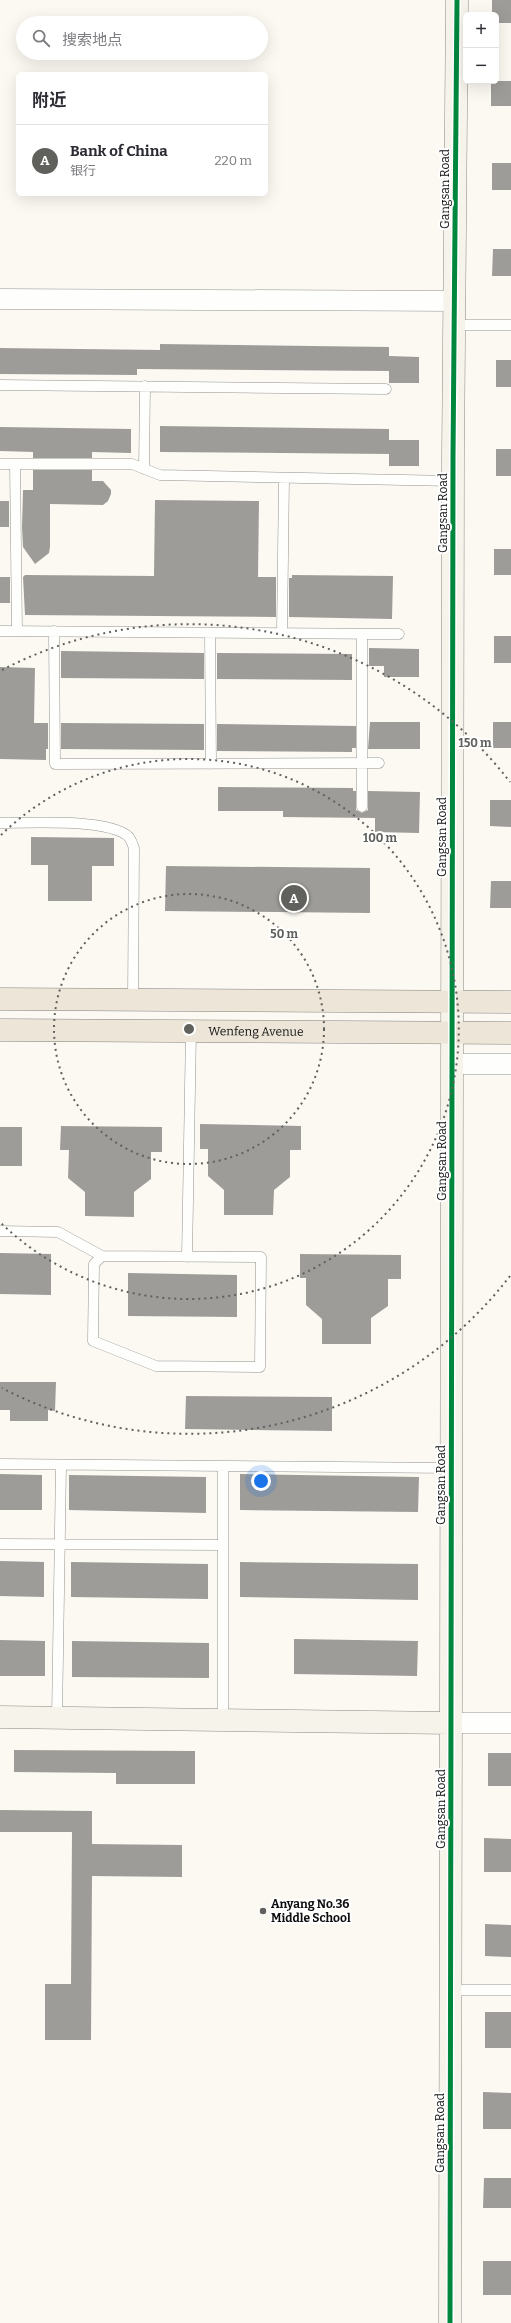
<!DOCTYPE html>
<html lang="zh">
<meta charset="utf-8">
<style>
:root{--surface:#fff;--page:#f7f7f7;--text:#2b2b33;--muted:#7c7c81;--line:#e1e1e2;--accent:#60605d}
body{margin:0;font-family:Bitter,"Noto Sans SC",serif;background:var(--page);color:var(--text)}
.controls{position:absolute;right:12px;top:12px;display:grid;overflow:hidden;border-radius:6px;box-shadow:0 4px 16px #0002}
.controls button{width:36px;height:36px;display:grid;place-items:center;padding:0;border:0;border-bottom:1px solid var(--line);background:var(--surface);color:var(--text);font:20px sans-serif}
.you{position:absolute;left:261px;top:1481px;width:14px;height:14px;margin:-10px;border:3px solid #fff;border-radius:50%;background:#1a73e8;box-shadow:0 0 0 6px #1a73e833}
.badge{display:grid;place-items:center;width:26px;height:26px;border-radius:50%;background:var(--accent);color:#fff;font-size:13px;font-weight:700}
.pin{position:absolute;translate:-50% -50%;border:2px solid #fff;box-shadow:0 1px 4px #0006}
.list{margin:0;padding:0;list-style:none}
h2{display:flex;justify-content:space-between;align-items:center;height:52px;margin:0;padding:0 16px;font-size:17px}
h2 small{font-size:13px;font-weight:400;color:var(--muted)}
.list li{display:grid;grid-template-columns:26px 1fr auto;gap:12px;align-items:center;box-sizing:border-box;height:72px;padding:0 16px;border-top:1px solid var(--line)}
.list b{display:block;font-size:15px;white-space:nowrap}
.list p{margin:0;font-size:13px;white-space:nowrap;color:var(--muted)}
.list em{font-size:13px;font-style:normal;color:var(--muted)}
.icon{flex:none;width:22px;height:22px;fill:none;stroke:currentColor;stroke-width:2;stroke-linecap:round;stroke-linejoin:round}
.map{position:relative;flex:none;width:511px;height:2323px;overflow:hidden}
.search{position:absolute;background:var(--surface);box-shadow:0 4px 16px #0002;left:16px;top:16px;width:252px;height:44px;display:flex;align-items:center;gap:10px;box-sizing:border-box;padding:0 14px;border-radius:22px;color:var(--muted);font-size:15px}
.panel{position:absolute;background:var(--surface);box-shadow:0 4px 16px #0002;left:16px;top:72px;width:252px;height:124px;border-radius:6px}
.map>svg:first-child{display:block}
.building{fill:#9e9c98}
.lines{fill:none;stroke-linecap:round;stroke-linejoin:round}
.lane-casing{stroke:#949390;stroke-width:11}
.street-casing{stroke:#949390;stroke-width:21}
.secondary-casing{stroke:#8b8a87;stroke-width:23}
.primary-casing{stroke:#81817d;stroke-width:23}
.lane{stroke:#fefefd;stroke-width:10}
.street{stroke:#fefefd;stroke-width:20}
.secondary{stroke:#f5f3ea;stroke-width:22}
.primary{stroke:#ede6d8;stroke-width:22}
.cycleway-casing{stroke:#fff;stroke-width:8}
.cycleway{stroke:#00873e;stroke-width:5}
.ring{fill:none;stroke:#60605d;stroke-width:2;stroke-dasharray:2 4}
.poi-dot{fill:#60605d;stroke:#fff;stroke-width:1.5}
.labels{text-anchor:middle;stroke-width:4;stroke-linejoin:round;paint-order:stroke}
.street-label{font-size:12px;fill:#0d0d0d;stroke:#fff}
.poi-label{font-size:12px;font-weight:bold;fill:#0d0d0d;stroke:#fff;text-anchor:start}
.centre{fill:#60605d;stroke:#fff;stroke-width:2}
.ring-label{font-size:12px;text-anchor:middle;font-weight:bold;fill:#60605d;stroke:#fff;stroke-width:4;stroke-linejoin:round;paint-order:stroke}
</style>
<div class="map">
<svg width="511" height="2323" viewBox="0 0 511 2323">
<rect width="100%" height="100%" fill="#fbf9f2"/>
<path class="building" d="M492,0h19v23h-15v-8h-4z
M491,81h20v25h-20z
M492,163h19v27h-19z
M493,249h18v27h-19z
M160,344l229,3v9l30,1v26h-30v-12l-252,-2v6l-137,-1v-26l160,2z
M496,360h15v27h-15z
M160,426l229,3v11h30v26h-30v-12l-229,-2z
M0,427l131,2v24l-39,-1v6h-59v-6l-33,-1z
M496,449h15v27h-15z
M33,470h59v11h11l8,9v4l-3,7 -5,4 -53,-1v43l-1,6 -14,11 -12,-17 -1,-20 1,-37h10z
M155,500l104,1 -1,76h18v40l-251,-2 -2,-38 2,-2 129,1z
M0,501h9v26h-9z
M494,549h17v26h-17z
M292,575l101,1 -1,43 -103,-2v-39h3z
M0,577h10v26h-10z
M494,636h17v27h-17z
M369,648l50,1v28h-35v-11h-15z
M61,651l143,2v26l-143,-1z
M217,653l135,1v26l-135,-1z
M0,667l35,1 -1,55h14v26h-2v11l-46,-1z
M370,722h50v27h-52z
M493,722h18v26h-18z
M61,723l143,1v26l-143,-1z
M217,724l139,2v22h-4v4l-135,-1z
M218,787l135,1v3h3v19l6,3 6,-3v-19l52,1 -1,41 -44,-1v-14l-92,-1v-6h-65z
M490,800h21v27l-21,-1z
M31,837l83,1v28h-22v35h-44v-36h-17z
M166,866l204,2v45l-205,-2z
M491,881h20v27h-21z
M200,1124l101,2v24h-11v27l-16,13 -1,25h-49v-25l-16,-14v-27h-8z
M61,1126l101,1v25h-11v27l-17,13v25l-49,-1v-24l-17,-14 1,-28h-9z
M0,1127h22v39h-22z
M0,1253l51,1v41l-51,-1z
M300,1254l101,1v24h-13v27l-17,12v26h-49v-25l-16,-14v-27h-6z
M128,1273l109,2v42l-109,-1z
M0,1382h56l-1,29 -7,-1v11h-38v-11h-10z
M186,1396l146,1v34l-147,-2z
M0,1474l42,1v35h-42z
M240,1474l179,3 -1,35 -178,-2z
M69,1475l137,2v36l-137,-3z
M0,1561l44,1v35l-44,-1z
M71,1562l137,2v35l-137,-2z
M240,1562l178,2v36l-178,-3z
M294,1639l124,2 -1,35 -123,-2z
M0,1640l45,1v35h-45z
M72,1641l137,2v35l-137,-1z
M14,1750l181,1v33h-79v-11l-102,-1z
M488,1753h23v33h-23z
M0,1810l92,1v33l90,1v32l-90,-1 -1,164h-46v-56h26l1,-152h-72z
M484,1838l27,1v33h-27z
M485,1924l26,1v32l-26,-1z
M485,2012h26v36h-26z
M483,2092l28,1v36h-28z
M484,2178h27v30h-28z
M483,2261h28v34h-28z"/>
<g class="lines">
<defs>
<path id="lane" d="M454,325h57
M0,385l386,4
M0,464h132l28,11 293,6
M15,464l2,167
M144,469l1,-83
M0,631l399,3
M54,631l1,133 324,-1
M210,633l1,131
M282,633l2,-155
M362,634v173
M0,823c29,0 109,-5 129,14 2,3 4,8 5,11l-1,152
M0,1231l58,1 44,24
M102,1256l159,1 -1,110 -104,-1 -63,-25 1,-77z
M187,1257l4,-226
M0,1464l451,4
M0,1544l223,1
M57,1718l4,-253
M223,1720v-254
M450,1990h61"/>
<path id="street" d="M0,299l455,2
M452,1064h59
M451,1723h60"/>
<path id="secondary" d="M0,1717l451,6
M450,2323l3,-1866 4,-457"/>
<g id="primary">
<path d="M0,999l511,3"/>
<path id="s1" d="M0,1030l511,3"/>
</g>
</defs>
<use href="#lane" class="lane-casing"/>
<use href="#street" class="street-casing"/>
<use href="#secondary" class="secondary-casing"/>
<use href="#primary" class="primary-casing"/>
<use href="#lane" class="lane"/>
<use href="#street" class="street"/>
<use href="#secondary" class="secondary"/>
<use href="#primary" class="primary"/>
<defs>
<path id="cycleway" d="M450,2323l3,-1866 4,-457"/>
</defs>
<use href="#cycleway" class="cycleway-casing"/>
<use href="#cycleway" class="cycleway"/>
</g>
<g class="ring">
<circle cx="189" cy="1029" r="135"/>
<path d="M1 835A270 270 0 1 1 1 1223"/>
<path d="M510 1276A405 405 0 0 1 2 1388M2 670A405 405 0 0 1 510 782"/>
</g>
<circle class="poi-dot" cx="263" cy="1911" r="4"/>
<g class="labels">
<g class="street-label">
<text transform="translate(445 189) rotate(-90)" y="4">Gangsan Road</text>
<text transform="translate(443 513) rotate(-90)" y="4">Gangsan Road</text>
<text transform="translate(442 837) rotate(-90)" y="4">Gangsan Road</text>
<text dy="4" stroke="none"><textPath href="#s1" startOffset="256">Wenfeng Avenue</textPath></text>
<text transform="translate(442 1161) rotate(-90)" y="4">Gangsan Road</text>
<text transform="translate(441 1485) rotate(-90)" y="4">Gangsan Road</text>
<text transform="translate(441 1809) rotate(-90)" y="4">Gangsan Road</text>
<text transform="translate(440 2133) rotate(-90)" y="4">Gangsan Road</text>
</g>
<g class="poi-label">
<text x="271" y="1908">Anyang No.36<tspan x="271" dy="14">Middle School</tspan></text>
</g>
</g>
<circle cx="189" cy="1029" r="6" class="centre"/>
<g class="ring-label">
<text x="475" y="747">150 m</text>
<text x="380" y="842">100 m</text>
<text x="284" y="938">50 m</text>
</g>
</svg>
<div class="controls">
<button>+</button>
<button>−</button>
</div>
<div class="you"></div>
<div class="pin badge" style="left:294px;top:898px">A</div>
<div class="search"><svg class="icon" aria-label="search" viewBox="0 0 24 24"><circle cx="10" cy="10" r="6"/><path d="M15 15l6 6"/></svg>搜索地点</div>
<section class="panel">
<h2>附近<small></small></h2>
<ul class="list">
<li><span class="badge">A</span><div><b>Bank of China</b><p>银行</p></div><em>220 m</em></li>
</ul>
</section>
</div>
